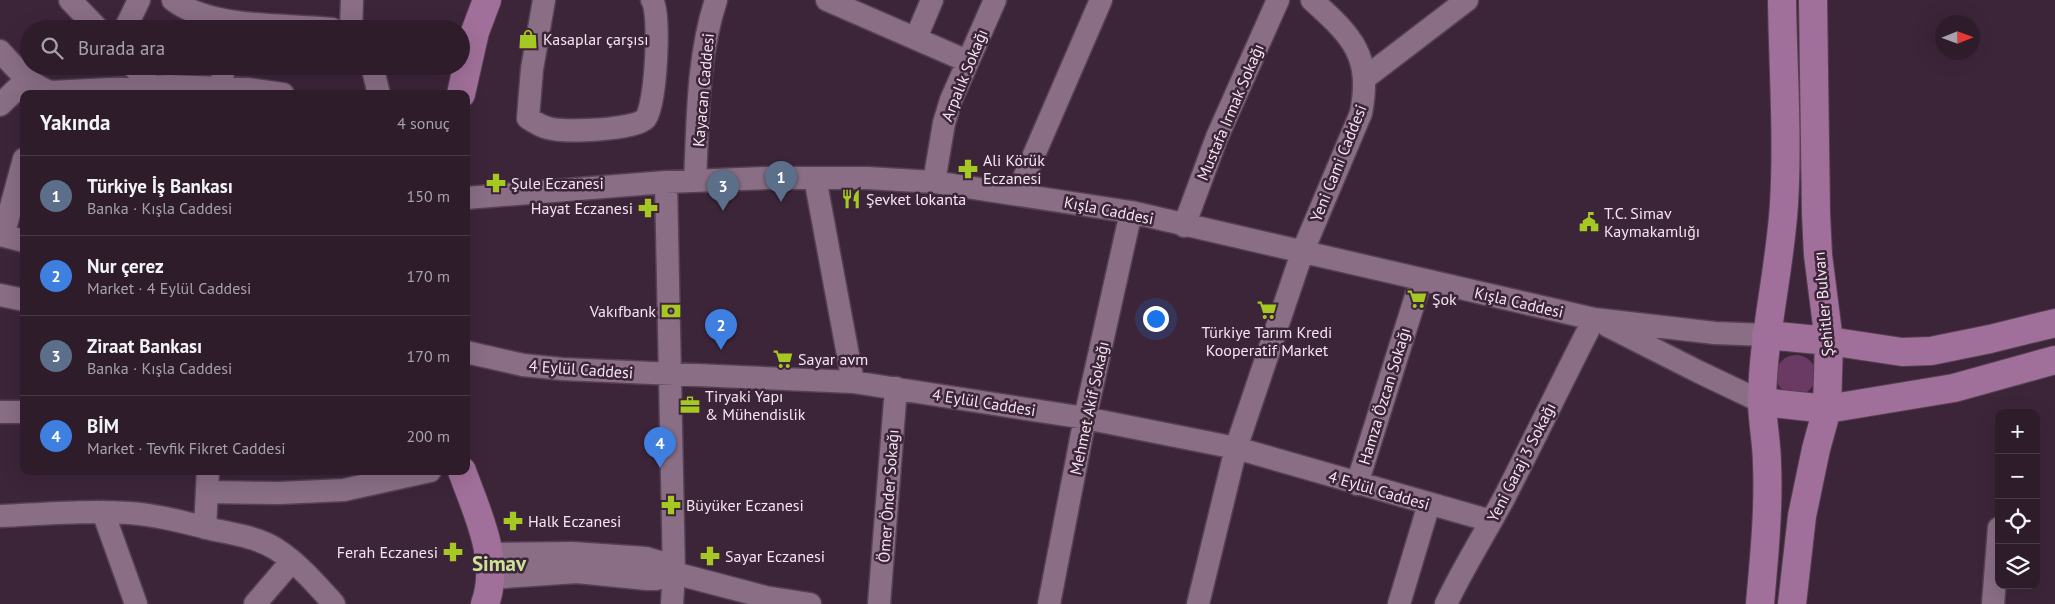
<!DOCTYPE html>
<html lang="tr">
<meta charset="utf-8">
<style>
:root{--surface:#2e1c2b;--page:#3a2937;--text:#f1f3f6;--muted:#a7a1a9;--line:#493a47;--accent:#a5c823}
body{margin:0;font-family:"PT Sans",sans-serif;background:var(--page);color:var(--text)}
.controls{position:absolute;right:15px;bottom:15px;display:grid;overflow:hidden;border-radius:10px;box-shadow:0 5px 20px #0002}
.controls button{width:45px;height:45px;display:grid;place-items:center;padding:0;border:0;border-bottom:1px solid var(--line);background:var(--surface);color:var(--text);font:25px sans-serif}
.compass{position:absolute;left:1935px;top:15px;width:45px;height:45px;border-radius:50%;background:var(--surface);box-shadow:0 5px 20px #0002;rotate:89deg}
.you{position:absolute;left:1155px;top:318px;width:18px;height:18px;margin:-12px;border:4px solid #fff;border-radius:50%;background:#1a73e8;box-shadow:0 0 0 8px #1a73e833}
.badge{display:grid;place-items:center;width:32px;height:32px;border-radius:50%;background:var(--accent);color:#fff;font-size:16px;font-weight:700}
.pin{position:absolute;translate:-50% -41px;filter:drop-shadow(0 1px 2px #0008)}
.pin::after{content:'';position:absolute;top:26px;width:18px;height:15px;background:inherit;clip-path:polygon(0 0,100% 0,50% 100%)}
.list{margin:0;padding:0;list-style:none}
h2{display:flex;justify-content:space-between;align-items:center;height:65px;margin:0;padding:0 20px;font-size:21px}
h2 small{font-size:16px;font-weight:400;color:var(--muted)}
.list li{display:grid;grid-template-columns:32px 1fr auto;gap:15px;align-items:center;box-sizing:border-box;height:80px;padding:0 20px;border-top:1px solid var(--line)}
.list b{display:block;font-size:19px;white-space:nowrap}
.list p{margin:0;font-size:16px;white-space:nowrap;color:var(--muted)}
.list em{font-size:16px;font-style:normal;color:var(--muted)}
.icon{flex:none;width:28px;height:28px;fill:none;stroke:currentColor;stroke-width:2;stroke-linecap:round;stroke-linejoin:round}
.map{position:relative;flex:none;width:2055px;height:604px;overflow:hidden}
.search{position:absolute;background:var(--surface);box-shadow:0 5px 20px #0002;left:20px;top:20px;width:450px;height:55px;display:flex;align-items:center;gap:12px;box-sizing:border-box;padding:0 18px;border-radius:28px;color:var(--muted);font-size:19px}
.panel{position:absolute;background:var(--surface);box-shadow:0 5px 20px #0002;left:20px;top:90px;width:450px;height:385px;border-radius:10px}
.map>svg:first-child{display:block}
.green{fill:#6a3a64}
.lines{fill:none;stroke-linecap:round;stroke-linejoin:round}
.minor-casing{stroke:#554152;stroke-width:25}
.major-casing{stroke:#554152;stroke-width:30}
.minor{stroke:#896e85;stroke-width:22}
.major{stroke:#a1709a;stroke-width:28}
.labels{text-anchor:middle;stroke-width:5;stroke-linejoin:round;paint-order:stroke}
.poi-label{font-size:16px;fill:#f4e4f1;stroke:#3d2539;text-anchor:start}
.street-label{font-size:16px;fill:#f4e4f1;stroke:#3d2539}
.district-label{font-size:21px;font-weight:bold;fill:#cce297;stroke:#3d2539}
</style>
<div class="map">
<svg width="2055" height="604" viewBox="0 0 2055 604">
<rect width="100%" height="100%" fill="#3d2539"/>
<path class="green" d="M1776 375a20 20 0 1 1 40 0a20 20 0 1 1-40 0Z"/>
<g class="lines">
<defs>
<path id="minor" d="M70,0l28,29
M173,0c38,29 112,24 159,29
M544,0l-12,69 -4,49c6,4 12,8 20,10 16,5 86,2 97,-9 11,-10 16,-108 7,-119
M827,0l140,61
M125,29l14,-29
M351,29l1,-29
M916,38l16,-38
M0,51c15,16 29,34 51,41l118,-6 79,3 35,5
M133,66l25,28
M372,66l7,28
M1365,78l102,-78
M222,88l1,-22
M0,105l27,-26
M815,178l38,204
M695,181c3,-60 2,-123 21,-181
M666,182l8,391 -2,31
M934,182l10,-59 7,-23 44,-100
M1017,194l84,-194
M466,198l200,-16 101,-4h100l67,4 197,30 463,107 121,14 51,2
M1184,226l33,-89 61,-137
M0,235l24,6
M3,236l21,-77
M0,295l24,5
M1608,326l91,46 63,30
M466,352l57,13 39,4 291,13 232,36 151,30 255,73
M0,412h24
M1357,484l64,-204
M207,492l73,1 64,-3 86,-19
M103,512l33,92
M0,516c43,-2 86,-6 129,-3 29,2 58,10 86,17 20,4 44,8 61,19 22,14 41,36 58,55
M205,528l3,-57
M489,554l83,-1 74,5 17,5 11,10 91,24 45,7
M491,578l86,-6 70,7h9l18,-6
M255,604l36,-42
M879,604l17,-216
M1049,604l36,-186 46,-206
M1198,604l38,-156 66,-195 59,-140c11,-57 -8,-76 -49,-113
M1399,604l30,-100
M1446,604c17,-36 38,-69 57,-104 31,-60 60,-121 91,-181
M1993,604l6,-76"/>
<path id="major" d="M461,94l14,-62 12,-32
M1766,335l63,6 73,11 29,-1 59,-12 65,-16
M1762,402l65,7 127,-21 101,-28
M462,471c15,42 39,89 23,133
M1760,604c4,-46 9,-94 7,-140 0,-21 -5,-43 -5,-64 1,-66 18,-130 22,-196 4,-67 -1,-136 -2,-204
M1792,604l10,-88 14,-67 11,-40 2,-68 -11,-86 -2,-41 -3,-214"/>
</defs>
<use href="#minor" class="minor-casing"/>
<use href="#major" class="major-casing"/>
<use href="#minor" class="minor"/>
<use href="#major" class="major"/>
</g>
<defs>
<symbol id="shop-bare" viewBox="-9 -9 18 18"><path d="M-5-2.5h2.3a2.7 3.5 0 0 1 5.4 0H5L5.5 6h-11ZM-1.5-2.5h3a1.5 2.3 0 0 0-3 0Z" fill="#a5c823" stroke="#3d2539" stroke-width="2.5" paint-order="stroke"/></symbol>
<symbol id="pharmacy-bare" viewBox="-9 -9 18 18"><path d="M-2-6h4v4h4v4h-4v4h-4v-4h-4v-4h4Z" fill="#a5c823" stroke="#3d2539" stroke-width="2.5" paint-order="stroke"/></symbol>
<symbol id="restaurant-bare" viewBox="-9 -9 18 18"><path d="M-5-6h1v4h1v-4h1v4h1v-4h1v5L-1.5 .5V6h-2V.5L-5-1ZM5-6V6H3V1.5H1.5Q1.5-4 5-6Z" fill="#a5c823" stroke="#3d2539" stroke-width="2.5" paint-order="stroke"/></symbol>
<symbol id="civic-bare" viewBox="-9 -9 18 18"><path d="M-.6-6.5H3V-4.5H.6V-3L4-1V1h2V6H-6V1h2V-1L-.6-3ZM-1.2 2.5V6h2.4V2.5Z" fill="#a5c823" stroke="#3d2539" stroke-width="2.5" paint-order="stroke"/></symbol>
<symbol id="supermarket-bare" viewBox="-9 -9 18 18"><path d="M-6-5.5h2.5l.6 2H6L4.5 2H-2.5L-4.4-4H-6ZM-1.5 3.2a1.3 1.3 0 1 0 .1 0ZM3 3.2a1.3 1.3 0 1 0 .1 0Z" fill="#a5c823" stroke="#3d2539" stroke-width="2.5" paint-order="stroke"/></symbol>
<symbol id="bank-bare" viewBox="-9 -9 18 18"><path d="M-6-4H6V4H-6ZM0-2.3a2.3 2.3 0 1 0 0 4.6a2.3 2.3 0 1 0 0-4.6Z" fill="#a5c823" stroke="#3d2539" stroke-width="2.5" paint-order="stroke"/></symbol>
<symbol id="office-bare" viewBox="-9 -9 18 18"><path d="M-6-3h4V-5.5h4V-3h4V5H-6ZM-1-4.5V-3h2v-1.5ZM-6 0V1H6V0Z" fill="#a5c823" stroke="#3d2539" stroke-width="2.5" paint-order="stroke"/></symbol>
</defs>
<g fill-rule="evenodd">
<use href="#shop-bare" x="514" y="25" width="28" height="28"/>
<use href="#pharmacy-bare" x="954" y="155" width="28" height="28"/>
<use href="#pharmacy-bare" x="482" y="169" width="28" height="28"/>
<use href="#restaurant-bare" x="837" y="185" width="28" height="28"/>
<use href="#pharmacy-bare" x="634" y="194" width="28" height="28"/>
<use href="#civic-bare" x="1575" y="208" width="28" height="28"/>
<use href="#supermarket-bare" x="1403" y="285" width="28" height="28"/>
<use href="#supermarket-bare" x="1253" y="296" width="28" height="28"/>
<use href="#bank-bare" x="657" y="297" width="28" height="28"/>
<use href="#supermarket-bare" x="769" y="345" width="28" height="28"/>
<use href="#office-bare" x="676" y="391" width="28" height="28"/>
<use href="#pharmacy-bare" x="657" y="491" width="28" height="28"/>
<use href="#pharmacy-bare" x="499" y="507" width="28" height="28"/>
<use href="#pharmacy-bare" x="439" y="538" width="28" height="28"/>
<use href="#pharmacy-bare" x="696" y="542" width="28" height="28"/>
</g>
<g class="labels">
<g class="poi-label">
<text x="543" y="45">Kasaplar çarşısı</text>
<text x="983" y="166">Ali Körük<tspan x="983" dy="18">Eczanesi</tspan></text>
<text x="511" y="189">Şule Eczanesi</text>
<text x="866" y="205">Şevket lokanta</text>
<text x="633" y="214" text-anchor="end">Hayat Eczanesi</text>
<text x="1604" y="219">T.C. Simav<tspan x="1604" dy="18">Kaymakamlığı</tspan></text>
<text x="1432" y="305">Şok</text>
<text x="656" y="317" text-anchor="end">Vakıfbank</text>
<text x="1267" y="338" text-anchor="middle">Türkiye Tarım Kredi<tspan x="1267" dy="18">Kooperatif Market</tspan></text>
<text x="798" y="365">Sayar avm</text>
<text x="705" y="402">Tiryaki Yapı<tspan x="705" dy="18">&amp; Mühendislik</tspan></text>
<text x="686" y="511">Büyüker Eczanesi</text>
<text x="528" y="527">Halk Eczanesi</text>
<text x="438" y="558" text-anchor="end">Ferah Eczanesi</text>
<text x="725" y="562">Sayar Eczanesi</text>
</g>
<g class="street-label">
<text transform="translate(964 75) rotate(-68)" y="6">Arpalık Sokağı</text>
<text transform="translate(703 90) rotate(-85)" y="6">Kayacan Caddesi</text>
<text transform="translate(1230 112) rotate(-67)" y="6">Mustafa Irmak Sokağı</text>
<text transform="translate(1338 163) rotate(-68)" y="6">Yeni Cami Caddesi</text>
<text transform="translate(1109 210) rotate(11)" y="6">Kışla Caddesi</text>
<text transform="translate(1519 302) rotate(13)" y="6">Kışla Caddesi</text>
<text transform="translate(1823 304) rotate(-95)" y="6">Şehitler Bulvarı</text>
<text transform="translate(581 369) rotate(4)" y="6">4 Eylül Caddesi</text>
<text transform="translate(1384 396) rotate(-73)" y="6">Hamza Özcan Sokağı</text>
<text transform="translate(984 402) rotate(9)" y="6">4 Eylül Caddesi</text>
<text transform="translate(1089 408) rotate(-78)" y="6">Mehmet Akif Sokağı</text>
<text transform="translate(1521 462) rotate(-63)" y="6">Yeni Garaj 3 Sokağı</text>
<text transform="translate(1379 490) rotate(16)" y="6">4 Eylül Caddesi</text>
<text transform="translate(888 496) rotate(-86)" y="6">Ömer Önder Sokağı</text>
</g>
<g class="district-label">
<text x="499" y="571">Simav</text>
</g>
</g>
</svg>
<div class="controls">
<button>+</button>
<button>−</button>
<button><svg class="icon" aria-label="locate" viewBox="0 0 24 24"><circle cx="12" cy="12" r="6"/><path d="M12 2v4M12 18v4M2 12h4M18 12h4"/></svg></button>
<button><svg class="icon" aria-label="layers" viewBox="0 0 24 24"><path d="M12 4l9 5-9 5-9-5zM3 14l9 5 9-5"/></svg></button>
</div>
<svg class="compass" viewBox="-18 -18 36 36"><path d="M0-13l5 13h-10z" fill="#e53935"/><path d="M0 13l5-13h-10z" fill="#a7a1a9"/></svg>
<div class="you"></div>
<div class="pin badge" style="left:781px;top:202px;background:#5c6f8a">1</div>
<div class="pin badge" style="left:721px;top:350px;background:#3f7fe0">2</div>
<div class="pin badge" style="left:723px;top:211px;background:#5c6f8a">3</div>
<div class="pin badge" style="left:660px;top:468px;background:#3f7fe0">4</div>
<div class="search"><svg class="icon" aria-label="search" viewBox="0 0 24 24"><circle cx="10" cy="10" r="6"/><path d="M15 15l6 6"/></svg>Burada ara</div>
<section class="panel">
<h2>Yakında<small>4 sonuç</small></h2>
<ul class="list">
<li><span class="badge" style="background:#5c6f8a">1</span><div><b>Türkiye İş Bankası</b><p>Banka · Kışla Caddesi</p></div><em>150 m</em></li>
<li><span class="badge" style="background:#3f7fe0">2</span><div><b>Nur çerez</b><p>Market · 4 Eylül Caddesi</p></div><em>170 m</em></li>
<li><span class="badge" style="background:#5c6f8a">3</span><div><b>Ziraat Bankası</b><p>Banka · Kışla Caddesi</p></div><em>170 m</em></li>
<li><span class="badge" style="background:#3f7fe0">4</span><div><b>BİM</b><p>Market · Tevfik Fikret Caddesi</p></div><em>200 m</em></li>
</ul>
</section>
</div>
